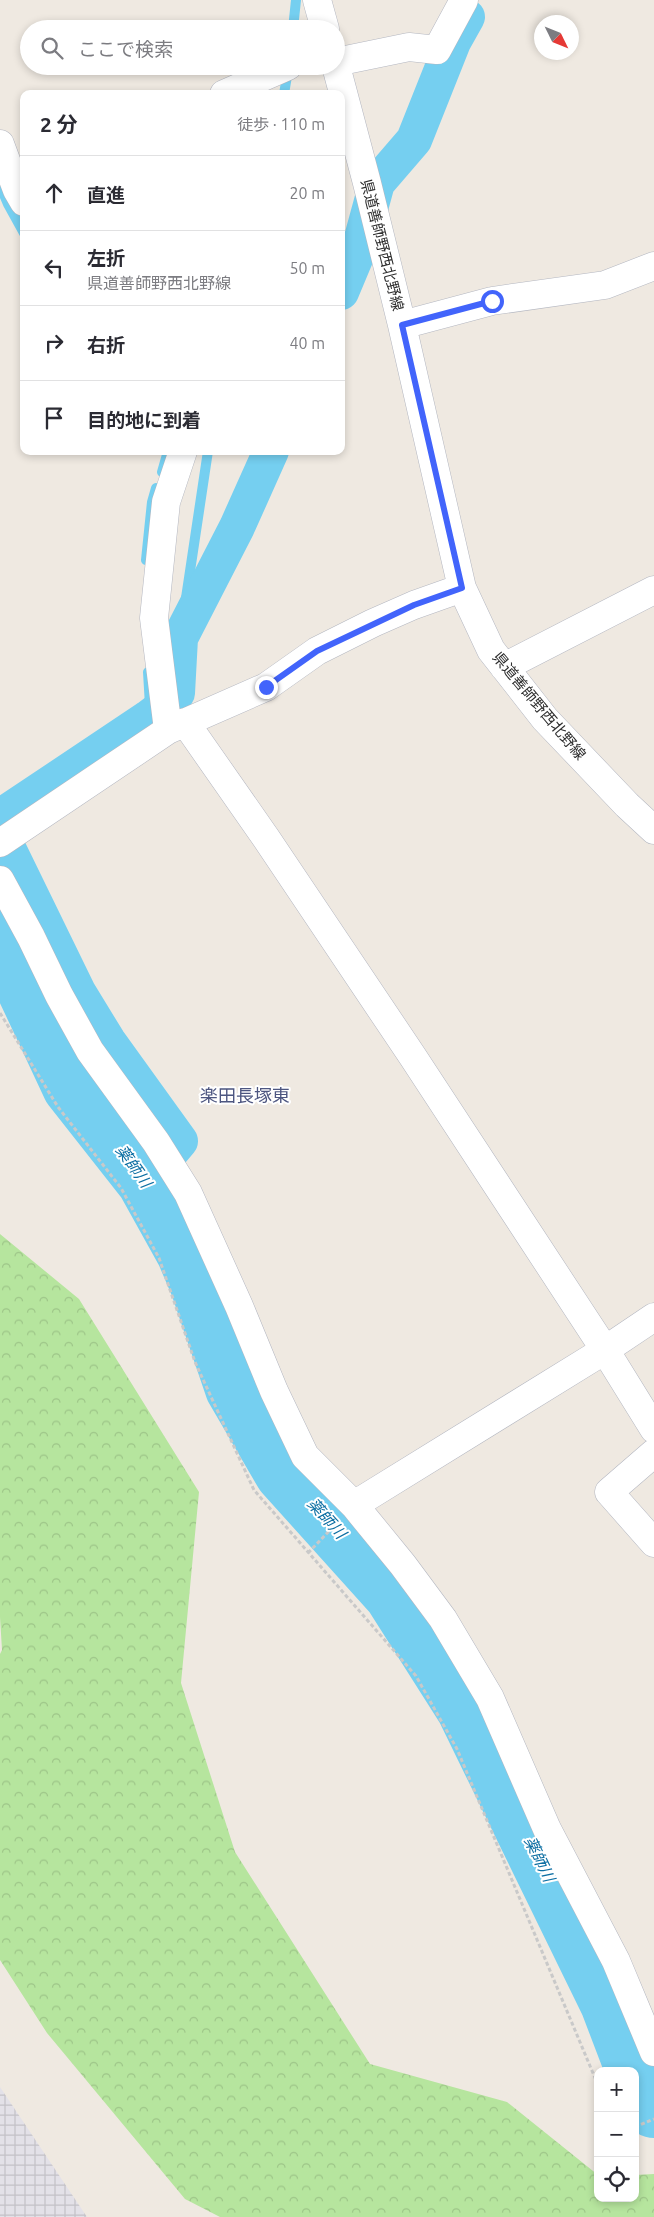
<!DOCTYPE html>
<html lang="ja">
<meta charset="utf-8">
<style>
:root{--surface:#fff;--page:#f7f7f7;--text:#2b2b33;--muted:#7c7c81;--line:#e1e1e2}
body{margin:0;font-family:Ubuntu,"Noto Sans JP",sans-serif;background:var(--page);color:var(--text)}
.controls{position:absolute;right:15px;bottom:15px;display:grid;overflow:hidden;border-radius:10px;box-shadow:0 2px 8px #0003}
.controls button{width:45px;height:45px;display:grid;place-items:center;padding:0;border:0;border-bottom:1px solid var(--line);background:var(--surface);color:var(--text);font:25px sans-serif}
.compass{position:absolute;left:534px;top:15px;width:45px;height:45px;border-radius:50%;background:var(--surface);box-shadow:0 2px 8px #0003;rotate:133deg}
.stop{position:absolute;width:15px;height:15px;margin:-11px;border:4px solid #4264fb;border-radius:50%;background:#fff}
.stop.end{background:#4264fb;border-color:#fff;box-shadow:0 1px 5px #0008}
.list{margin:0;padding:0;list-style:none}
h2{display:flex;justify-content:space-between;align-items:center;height:65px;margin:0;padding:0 20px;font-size:21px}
h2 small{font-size:16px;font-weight:400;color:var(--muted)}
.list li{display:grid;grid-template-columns:32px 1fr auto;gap:15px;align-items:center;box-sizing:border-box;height:75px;padding:0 20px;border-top:1px solid var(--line)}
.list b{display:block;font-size:19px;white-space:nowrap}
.list p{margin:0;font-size:16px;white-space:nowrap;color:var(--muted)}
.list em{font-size:16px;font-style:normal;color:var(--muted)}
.icon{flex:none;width:28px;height:28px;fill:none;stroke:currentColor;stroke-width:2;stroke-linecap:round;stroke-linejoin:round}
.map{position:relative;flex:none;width:654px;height:2217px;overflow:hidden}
.search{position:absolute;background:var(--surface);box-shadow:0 2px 8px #0003;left:20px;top:20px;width:325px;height:55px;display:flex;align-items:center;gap:12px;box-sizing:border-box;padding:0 18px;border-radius:28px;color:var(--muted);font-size:19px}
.panel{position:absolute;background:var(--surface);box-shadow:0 2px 8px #0003;left:20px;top:90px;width:325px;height:365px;border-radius:10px}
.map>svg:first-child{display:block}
.industrial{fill:url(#industrial-grid)}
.forest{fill:url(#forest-crowns)}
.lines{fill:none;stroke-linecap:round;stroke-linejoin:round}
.stream{stroke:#75cff0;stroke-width:10}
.canal{stroke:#75cff0;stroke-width:36}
.river{stroke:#75cff0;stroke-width:62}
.minor-casing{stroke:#b4b7c1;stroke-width:29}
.path{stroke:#c9c9c9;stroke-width:3;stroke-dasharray:4 2.5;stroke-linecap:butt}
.minor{stroke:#fff;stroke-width:28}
.route{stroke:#4264fb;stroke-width:6}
.labels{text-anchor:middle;stroke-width:4;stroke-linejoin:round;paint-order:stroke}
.street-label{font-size:15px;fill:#2e2e2e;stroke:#fff}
.water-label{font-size:16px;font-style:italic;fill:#0d6fa3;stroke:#fff}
.quarter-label{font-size:18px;fill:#4d5680;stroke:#fff}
</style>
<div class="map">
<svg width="654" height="2217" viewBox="0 0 654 2217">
<defs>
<pattern id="industrial-grid" width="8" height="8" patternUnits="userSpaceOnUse" patternTransform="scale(1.25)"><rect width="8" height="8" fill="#e3e1e8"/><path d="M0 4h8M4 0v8" fill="none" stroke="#c3c1c7"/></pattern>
<pattern id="forest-crowns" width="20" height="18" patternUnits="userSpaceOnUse" patternTransform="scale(1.25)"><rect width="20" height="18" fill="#b6e59e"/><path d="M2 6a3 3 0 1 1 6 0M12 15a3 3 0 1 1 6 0" fill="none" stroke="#9dc588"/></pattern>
</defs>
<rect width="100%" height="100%" fill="#efe9e1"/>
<path class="industrial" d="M0,2087l87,130h-87z"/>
<path class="forest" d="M0,1234l79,65 120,193 -18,191 54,169 135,212 137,38 91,73v23h37v-23l19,-1v43h-434l-35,-18 -138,-166 -47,-73v-306l2,-4 -2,-33z"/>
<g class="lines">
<path class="stream" d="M293,29l3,-29
M284,94l4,-24
M0,185l8,19 16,29
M162,472l6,-21
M146,560l6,-58 4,-14
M180,638l28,-187
M148,672l2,34 -2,12"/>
<path class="canal" d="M341,292l18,-43 18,-66 37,-43 39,-98 14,-25
M0,817l148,-99 25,-19 4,-6 3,-55 57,-111 34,-76
M0,832l78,160 30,49 72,100 -33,39"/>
<path class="river" d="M0,930l73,156 74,94 40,72 14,33 35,103 49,84 109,121 73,115 144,295 32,84 11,20"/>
<defs>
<path id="minor" d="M317,0l8,29
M336,62l73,-15 28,3 27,-50
M336,66l31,117 35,142 60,263 29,62 54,69 82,86 27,25
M224,94l64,-28
M0,144l17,46 7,12
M402,325l90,-24 113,-16 49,-19
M504,667l150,-77
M185,722l81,116 147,219 192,293 49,79
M168,730l-14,-112 12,-116 17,-51
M0,843l168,-113 98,-43 51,-36 56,-28 41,-18 48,-17
M0,880l31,57 28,58 31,56 66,91 32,51 51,113 35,85 31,65 49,49 49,60 40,54 47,79 57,131 69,132 38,91
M654,1453l-45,39 45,51
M354,1505l251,-155 49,-33"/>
</defs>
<use href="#minor" class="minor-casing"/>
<path class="path" d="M0,1013l58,94 63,81 38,70 36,104 59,128 162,186 41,73 141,336
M308,1553l25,-26
M635,2127l19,-8"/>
<use href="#minor" class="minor"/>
</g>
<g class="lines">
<path class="route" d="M266,687l51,-36 97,-46 48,-17 -60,-263 90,-24"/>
</g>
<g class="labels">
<g class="street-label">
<text transform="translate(382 245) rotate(76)" y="5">県道善師野西北野線</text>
<text transform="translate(539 706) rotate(50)" y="5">県道善師野西北野線</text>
</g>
<g class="water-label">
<text transform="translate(134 1166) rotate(54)" y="6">薬師川</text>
<text transform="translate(327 1518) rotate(48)" y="6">薬師川</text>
<text transform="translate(540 1859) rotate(64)" y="6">薬師川</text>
</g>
<g class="quarter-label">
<text x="245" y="1102">楽田長塚東</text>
</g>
</g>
</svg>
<div class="controls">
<button>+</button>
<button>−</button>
<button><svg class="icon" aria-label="locate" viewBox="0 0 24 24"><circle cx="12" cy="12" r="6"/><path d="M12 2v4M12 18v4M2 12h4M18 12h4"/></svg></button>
</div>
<svg class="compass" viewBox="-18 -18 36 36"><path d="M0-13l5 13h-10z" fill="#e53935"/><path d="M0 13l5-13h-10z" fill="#7c7c81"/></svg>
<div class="stop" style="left:492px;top:301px"></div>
<div class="stop end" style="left:266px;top:687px"></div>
<div class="search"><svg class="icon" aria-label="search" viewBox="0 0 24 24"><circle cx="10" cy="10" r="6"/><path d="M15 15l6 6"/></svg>ここで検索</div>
<section class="panel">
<h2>2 分<small>徒歩 · 110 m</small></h2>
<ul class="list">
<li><svg class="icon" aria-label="ahead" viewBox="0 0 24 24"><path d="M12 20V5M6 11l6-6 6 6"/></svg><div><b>直進</b></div><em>20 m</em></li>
<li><svg class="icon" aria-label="left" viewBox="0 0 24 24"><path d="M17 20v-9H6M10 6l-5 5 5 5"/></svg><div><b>左折</b><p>県道善師野西北野線</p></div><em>50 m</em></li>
<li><svg class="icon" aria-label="right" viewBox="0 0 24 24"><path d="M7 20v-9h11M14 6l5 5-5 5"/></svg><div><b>右折</b></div><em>40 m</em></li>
<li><svg class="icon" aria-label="arrive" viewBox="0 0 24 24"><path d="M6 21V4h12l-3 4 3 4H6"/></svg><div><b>目的地に到着</b></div></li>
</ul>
</section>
</div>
